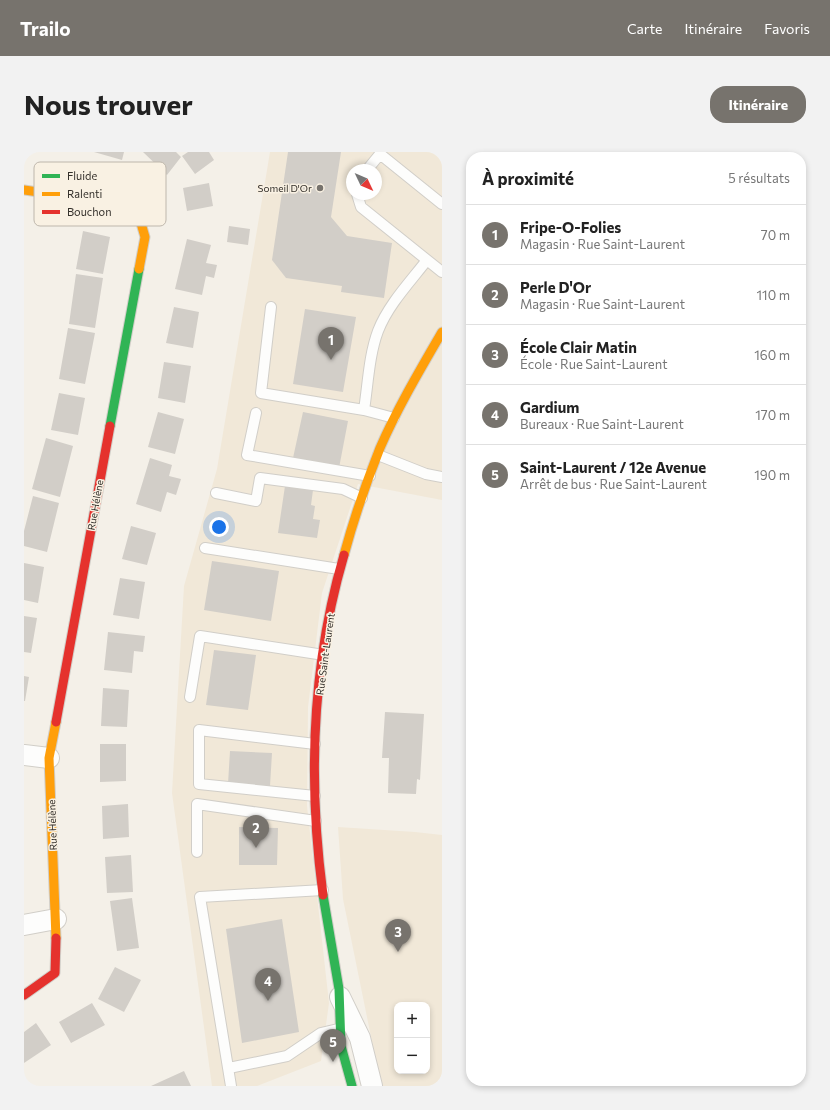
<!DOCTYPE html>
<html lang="fr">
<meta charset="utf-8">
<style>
:root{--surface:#fff;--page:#f2f2f2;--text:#222;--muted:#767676;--line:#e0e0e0;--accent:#77736d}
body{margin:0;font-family:Commissioner,sans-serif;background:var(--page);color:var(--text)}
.controls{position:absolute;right:12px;bottom:12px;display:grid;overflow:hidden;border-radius:8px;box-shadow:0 2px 6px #0003}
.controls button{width:36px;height:36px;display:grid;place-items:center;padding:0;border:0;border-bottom:1px solid var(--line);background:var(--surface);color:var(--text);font:20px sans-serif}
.compass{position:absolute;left:322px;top:12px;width:36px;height:36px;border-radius:50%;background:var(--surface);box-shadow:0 2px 6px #0003;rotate:134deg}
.you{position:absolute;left:195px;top:375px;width:14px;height:14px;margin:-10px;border:3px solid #fff;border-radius:50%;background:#1a73e8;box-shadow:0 0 0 6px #1a73e833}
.badge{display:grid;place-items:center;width:26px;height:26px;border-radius:50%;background:var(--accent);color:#fff;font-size:13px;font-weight:700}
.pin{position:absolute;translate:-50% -33px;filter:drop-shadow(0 1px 2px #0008)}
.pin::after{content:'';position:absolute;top:21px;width:14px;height:12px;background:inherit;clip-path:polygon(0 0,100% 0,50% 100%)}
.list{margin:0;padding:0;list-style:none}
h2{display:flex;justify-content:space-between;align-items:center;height:52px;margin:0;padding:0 16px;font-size:17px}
h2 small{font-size:13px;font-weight:400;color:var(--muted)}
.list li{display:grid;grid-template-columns:26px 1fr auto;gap:12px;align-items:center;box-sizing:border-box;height:60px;padding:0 16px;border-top:1px solid var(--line)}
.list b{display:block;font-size:15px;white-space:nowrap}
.list p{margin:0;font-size:13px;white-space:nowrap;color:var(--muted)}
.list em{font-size:13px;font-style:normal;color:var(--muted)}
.map{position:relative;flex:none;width:418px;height:934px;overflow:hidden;border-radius:16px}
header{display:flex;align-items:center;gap:24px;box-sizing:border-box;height:56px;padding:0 20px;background:var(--accent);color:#fff}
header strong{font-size:19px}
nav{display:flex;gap:22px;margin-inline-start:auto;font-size:14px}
.intro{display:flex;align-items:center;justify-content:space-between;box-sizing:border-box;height:96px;padding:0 24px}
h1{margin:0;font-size:28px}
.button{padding:10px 18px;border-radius:16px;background:var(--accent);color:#fff;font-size:14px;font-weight:700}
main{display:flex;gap:24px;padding:0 24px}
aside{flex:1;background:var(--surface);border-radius:16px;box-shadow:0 2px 6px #0003}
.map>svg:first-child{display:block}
.built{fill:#f1e8d8;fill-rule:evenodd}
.building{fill:#d2cec8}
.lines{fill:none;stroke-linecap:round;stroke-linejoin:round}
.lane-casing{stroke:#d1cec8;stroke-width:12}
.street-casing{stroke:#d1cec8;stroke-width:22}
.fast-casing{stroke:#d1cec8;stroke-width:11}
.slow-casing{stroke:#d1cec8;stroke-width:11}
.jam-casing{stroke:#d1cec8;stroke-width:11}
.lane{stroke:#fdfdfc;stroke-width:10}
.street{stroke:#fdfdfc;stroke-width:20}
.fast{stroke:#30b455;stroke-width:9}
.slow{stroke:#ff9f0a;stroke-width:9}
.jam{stroke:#e5322d;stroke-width:9}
.poi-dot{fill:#77736d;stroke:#f9f1e3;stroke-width:1.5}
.labels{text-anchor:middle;stroke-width:3;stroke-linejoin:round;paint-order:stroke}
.poi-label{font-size:10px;fill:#34302b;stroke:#f9f1e3;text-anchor:end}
.street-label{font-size:10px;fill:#34302b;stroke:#f9f1e3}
.key{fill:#f9f1e3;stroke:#beb7ac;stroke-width:1}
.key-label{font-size:11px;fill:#34302b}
</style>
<header>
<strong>Trailo</strong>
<nav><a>Carte</a><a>Itinéraire</a><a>Favoris</a></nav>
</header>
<div class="intro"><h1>Nous trouver</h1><a class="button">Itinéraire</a></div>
<main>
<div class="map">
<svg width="418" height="934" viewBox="0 0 418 934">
<rect width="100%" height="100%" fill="#f4f0e8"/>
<path class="built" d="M246,0h172v348l-84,-16 -36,109 -14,114 -1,99 22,197 -8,58 -64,25h-45l-40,-293 12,-207 33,-117zM328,18h24v24h-24z
M314,675l77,5 27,3v251h-61l-38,-187zM373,853h30v66h-30z"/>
<path class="building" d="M70,0h30l-2,8z
M119,0h33l5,5 -14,18z
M164,0h21l5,8 -19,14 -13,-18z
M264,0h53l-10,65 16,19 45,7 -8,55 -43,-6 1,-6 -56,-8 -14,-18z
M185,31l4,23 -26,5 -4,-23z
M205,74l21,3 -2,16 -21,-3z
M59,79l27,6 -7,37 -27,-5z
M163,87l24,6 -5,18 11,2 -3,13 -8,-2 -4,19 -27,-6z
M52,122l27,4 -8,50 -26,-4z
M150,155l25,5 -6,36 -27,-5z
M281,157l51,8 -13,75 -50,-8z
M44,176l27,5 -10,51 -26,-5z
M140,210l27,4 -6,37 -27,-5z
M35,241l26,5 -7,37 -27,-5z
M134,260l26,7 -9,35 -27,-7z
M279,260l45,9 -9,47 -46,-10z
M22,286l27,8 -13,51 -28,-8z
M126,306l22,7 -3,11 12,3 -5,16 -9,-3 -6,20 -25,-8z
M261,334l28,4 -2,15 4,1 -2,13 7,1 -3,18 -39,-5z
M9,344l26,7 -12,49 -23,-6v-15z
M107,374l25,7 -9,32 -25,-6z
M188,409l67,10 -8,50 -67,-11z
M0,411l20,4 -6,36 -14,-3z
M96,426l25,4 -6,37 -26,-4z
M0,464l13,2 -6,35 -7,-1z
M84,480l37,4 -2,16 -9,-1 -2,22 -28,-3z
M190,498l42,5 -8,55 -42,-5z
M0,524l5,1 -4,24h-1z
M79,536l26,2 -2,37 -26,-1z
M361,560l39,2 -4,66 -3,-1 -1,15 -28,-1 1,-35h-7z
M76,592h26v37l-26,1z
M206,599l42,2 -2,33 -42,-2z
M104,652l1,33 -26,2 -1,-33z
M215,675l39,1 -1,37h-38z
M107,703l2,37 -26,1 -2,-36z
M108,746l7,50 -22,3 -7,-50z
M258,767l17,113 -57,11 -16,-114z
M91,815l26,13 -17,32 -26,-13z
M68,851l13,22 -34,18 -12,-21z
M12,871l15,22 -27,18v-31z
M160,919l7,15h-40z"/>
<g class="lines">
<defs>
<path id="lane" d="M343,18l13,-16 62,50
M333,42l4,13 81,65
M247,155l-10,86 103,17 30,8
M340,258c4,-26 5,-55 14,-79 10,-26 32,-49 49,-71
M232,261l-9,42 123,21
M354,303l48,19 16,3
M192,341l40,8 4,-23 83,11 19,9
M181,396l134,21
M166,545l10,-61 124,19
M291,644l-116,-12v-54l116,14
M173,700v-48l119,17
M205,916l58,-12 34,-23 21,-5
M207,934l-31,-189 123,-7"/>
<path id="street" d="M0,603l25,3
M0,773l32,-6
M316,845l20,41 12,48"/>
<path id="fast" d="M86,274l29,-157
M299,743l16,94 2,57 11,40"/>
<path id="slow" d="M0,38l112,16 9,31 -6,32
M320,403c10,-37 22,-72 36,-107 18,-41 40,-78 62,-116
M32,570l-7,36 7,180"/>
<path id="jam" d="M32,570l54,-296
M299,743c-15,-113 -11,-231 21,-340
M0,843l31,-22 1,-35"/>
</defs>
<use href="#lane" class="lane-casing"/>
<use href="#street" class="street-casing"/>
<use href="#fast" class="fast-casing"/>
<use href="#slow" class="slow-casing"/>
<use href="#jam" class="jam-casing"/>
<use href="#lane" class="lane"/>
<use href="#street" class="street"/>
<use href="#fast" class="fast"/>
<use href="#slow" class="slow"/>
<use href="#jam" class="jam"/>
</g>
<circle class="poi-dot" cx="296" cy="36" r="4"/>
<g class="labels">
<g class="poi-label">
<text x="288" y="40">Someil D'Or</text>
</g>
<g class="street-label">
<text transform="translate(71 353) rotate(-80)" y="4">Rue Hélène</text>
<text transform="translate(301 502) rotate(-82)" y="4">Rue Saint-Laurent</text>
<text transform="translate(28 673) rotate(-92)" y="4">Rue Hélène</text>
</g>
</g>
<rect x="10" y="10" width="132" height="64" rx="6" class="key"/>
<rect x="18" y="22" width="18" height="4" fill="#30b455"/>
<rect x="18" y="40" width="18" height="4" fill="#ff9f0a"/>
<rect x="18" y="58" width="18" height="4" fill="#e5322d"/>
<g class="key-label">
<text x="43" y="28">Fluide</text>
<text x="43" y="46">Ralenti</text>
<text x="43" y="64">Bouchon</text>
</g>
</svg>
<div class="controls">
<button>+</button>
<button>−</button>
</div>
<svg class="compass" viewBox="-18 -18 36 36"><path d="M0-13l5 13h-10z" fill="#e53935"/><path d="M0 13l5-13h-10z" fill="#767676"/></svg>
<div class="you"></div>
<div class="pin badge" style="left:307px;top:208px">1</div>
<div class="pin badge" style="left:232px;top:696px">2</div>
<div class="pin badge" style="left:374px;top:800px">3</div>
<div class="pin badge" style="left:244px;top:849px">4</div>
<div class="pin badge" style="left:309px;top:910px">5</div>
</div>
<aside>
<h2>À proximité<small>5 résultats</small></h2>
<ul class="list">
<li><span class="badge">1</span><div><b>Fripe-O-Folies</b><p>Magasin · Rue Saint-Laurent</p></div><em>70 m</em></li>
<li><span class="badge">2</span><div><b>Perle D'Or</b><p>Magasin · Rue Saint-Laurent</p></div><em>110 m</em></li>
<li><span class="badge">3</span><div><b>École Clair Matin</b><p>École · Rue Saint-Laurent</p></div><em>160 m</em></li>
<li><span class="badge">4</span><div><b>Gardium</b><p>Bureaux · Rue Saint-Laurent</p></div><em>170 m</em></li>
<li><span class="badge">5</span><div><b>Saint-Laurent / 12e Avenue</b><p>Arrêt de bus · Rue Saint-Laurent</p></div><em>190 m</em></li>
</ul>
</aside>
</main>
